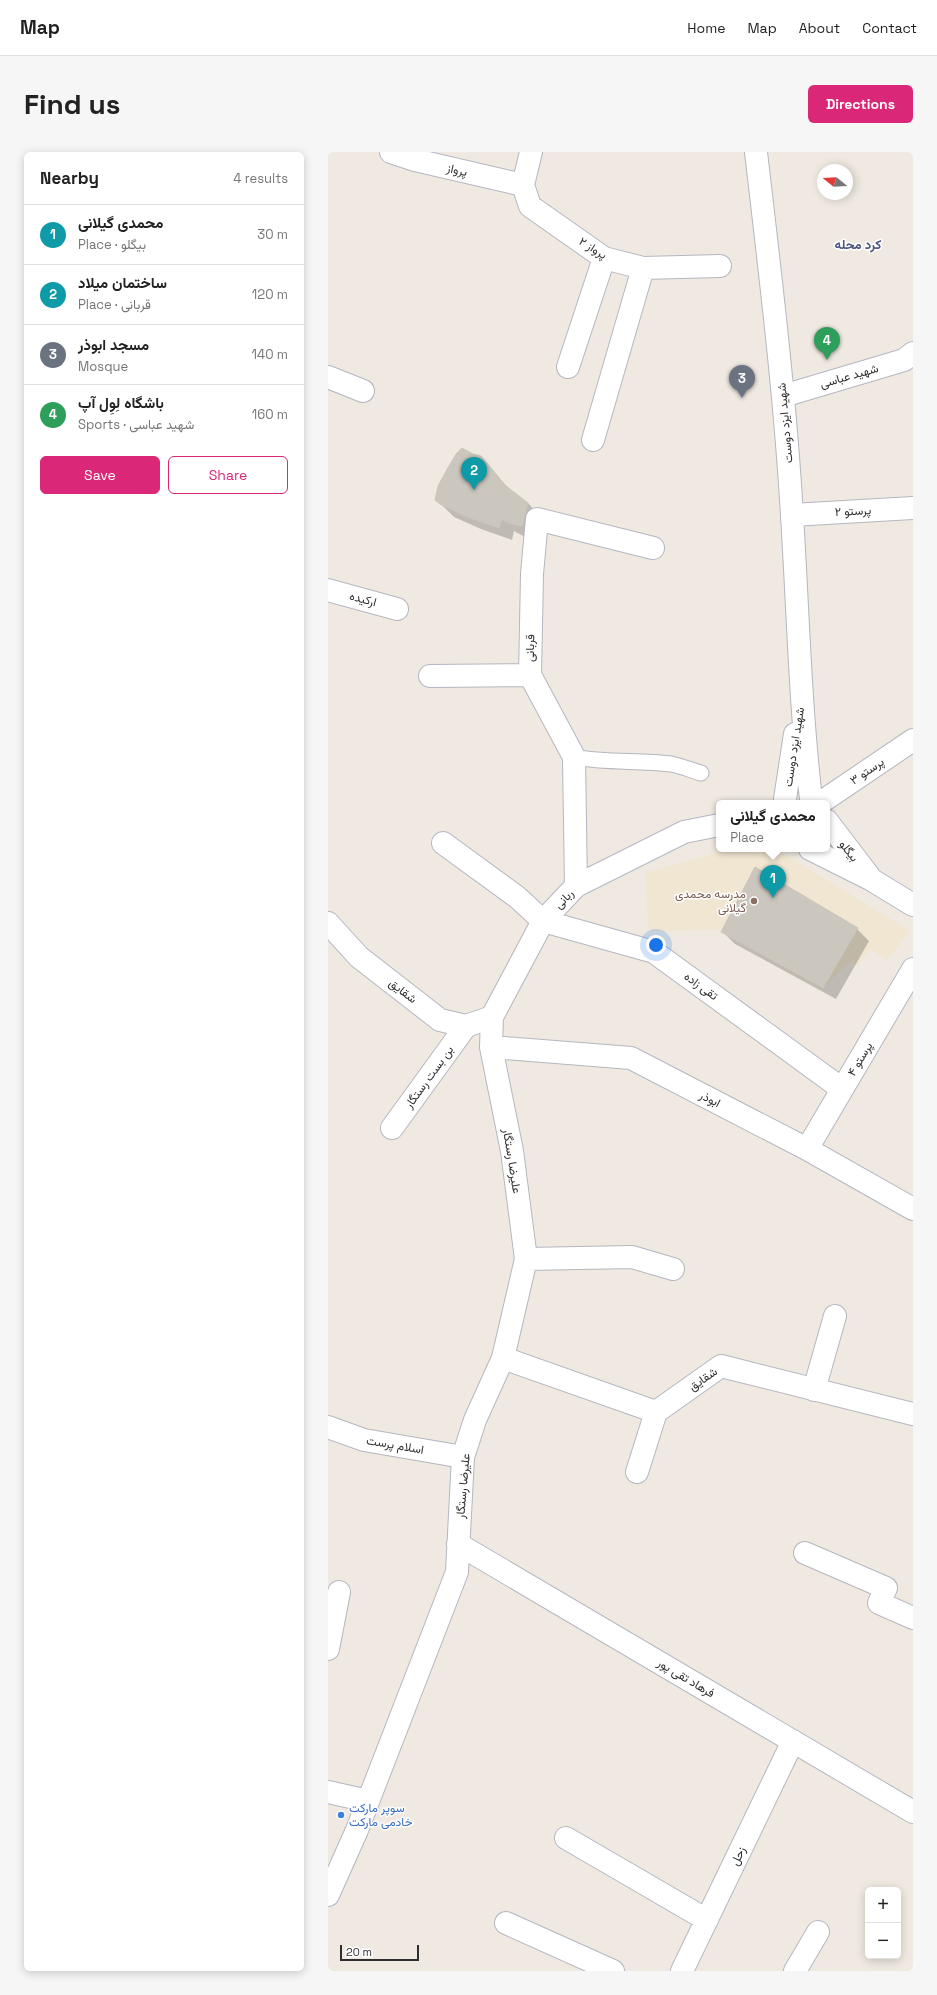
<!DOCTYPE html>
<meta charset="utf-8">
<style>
:root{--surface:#fff;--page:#f6f6f6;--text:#222;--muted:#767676;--line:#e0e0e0;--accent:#db2777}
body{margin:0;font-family:"Space Grotesk",Vazirmatn,sans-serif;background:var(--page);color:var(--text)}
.controls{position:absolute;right:12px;bottom:12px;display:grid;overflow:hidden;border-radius:6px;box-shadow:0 2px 10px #0003}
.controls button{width:36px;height:36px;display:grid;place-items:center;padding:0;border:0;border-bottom:1px solid var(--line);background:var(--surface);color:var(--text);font:20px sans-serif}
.compass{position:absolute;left:489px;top:12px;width:36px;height:36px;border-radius:50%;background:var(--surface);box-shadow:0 2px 10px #0003;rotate:288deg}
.scale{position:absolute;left:12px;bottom:10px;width:79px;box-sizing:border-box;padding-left:4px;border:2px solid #2e2e2e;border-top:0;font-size:11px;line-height:14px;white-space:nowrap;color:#2e2e2e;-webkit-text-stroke:3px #fff;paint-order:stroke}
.you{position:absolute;left:328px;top:793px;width:14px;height:14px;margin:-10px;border:3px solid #fff;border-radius:50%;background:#1a73e8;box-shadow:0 0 0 6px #1a73e833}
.badge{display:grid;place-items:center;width:26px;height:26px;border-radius:50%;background:var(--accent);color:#fff;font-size:13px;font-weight:700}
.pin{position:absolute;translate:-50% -33px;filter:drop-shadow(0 1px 2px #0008)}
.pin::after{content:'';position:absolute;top:21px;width:14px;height:12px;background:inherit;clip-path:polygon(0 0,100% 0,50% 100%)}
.popup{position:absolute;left:388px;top:648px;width:114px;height:52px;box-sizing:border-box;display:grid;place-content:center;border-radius:6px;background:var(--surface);filter:drop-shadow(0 1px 3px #0005);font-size:13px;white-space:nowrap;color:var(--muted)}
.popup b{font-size:15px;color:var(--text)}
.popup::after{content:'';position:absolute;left:50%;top:100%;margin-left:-8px;border:8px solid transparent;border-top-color:var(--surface)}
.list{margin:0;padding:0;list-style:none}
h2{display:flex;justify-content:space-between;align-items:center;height:52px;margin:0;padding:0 16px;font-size:17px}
h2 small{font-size:13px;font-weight:400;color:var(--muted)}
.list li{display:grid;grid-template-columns:26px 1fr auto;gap:12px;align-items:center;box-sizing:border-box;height:60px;padding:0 16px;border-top:1px solid var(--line)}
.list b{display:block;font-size:15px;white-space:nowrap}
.list p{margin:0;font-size:13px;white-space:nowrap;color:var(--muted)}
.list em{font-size:13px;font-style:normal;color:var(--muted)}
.actions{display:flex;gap:8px;padding:12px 16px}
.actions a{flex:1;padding:9px 0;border:1px solid var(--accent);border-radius:6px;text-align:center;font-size:14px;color:var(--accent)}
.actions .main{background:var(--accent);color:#fff}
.map{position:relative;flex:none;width:585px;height:1819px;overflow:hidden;border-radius:6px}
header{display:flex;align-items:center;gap:24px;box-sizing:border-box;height:56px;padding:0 20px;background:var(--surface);border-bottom:1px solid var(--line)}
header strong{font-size:19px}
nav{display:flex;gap:22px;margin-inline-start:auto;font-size:14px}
.intro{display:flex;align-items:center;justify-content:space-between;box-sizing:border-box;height:96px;padding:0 24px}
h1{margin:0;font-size:28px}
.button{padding:10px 18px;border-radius:6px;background:var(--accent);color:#fff;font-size:14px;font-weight:700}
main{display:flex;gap:24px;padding:0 24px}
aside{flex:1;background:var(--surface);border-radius:6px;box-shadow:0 2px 10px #0003}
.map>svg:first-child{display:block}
.education{fill:#f0e6d1}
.shadow{fill:#0003}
.building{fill:#cbc7bf;stroke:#cbc5ba}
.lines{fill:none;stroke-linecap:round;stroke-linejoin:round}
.lane-casing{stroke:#b4b7c1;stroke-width:17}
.street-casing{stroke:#b4b7c1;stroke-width:24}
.secondary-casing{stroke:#b4b7c1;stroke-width:24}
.lane{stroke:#fff;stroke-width:15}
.street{stroke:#fff;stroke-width:22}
.secondary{stroke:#fff;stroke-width:22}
.education-dot{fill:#8d6e63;stroke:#fff;stroke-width:1.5}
.shop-dot{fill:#3f7fe0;stroke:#fff;stroke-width:1.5}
.labels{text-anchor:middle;stroke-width:3;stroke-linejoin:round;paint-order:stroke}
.street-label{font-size:12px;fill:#2e2e2e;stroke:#fff}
.education-label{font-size:12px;fill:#785e54;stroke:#fff;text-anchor:end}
.shop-label{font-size:12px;fill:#366cbe;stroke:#fff;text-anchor:start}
.neighbourhood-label{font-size:13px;font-weight:bold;fill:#4d5680;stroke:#fff}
</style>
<header>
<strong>Map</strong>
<nav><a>Home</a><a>Map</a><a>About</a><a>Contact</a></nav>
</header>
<div class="intro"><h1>Find us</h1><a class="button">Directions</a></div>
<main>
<aside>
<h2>Nearby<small>4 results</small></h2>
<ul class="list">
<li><span class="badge" style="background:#0f9aa8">1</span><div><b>محمدی گیلانی</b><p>Place · بیگلو</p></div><em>30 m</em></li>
<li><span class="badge" style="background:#0f9aa8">2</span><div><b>ساختمان میلاد</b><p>Place · قربانی</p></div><em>120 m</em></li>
<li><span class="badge" style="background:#6b7280">3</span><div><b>مسجد ابوذر</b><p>Mosque</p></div><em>140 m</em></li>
<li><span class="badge" style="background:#2e9e5b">4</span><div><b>باشگاه لِوِل آپ</b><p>Sports · شهید عباسی</p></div><em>160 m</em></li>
</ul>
<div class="actions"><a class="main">Save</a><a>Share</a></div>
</aside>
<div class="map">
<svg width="585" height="1819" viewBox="0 0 585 1819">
<rect width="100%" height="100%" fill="#efe9e1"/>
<path class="education" d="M402,697h46l134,82 -23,29 -16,-11 -14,17 -6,-5 -29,28 -105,-60 -68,3 -4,-59z"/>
<path class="shadow" d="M145,303l7,2 31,34 17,12 12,13 -15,21 -11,-6 -2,9 -31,-11 -27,-12 -18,-18z
M529,777l12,12 -33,58 -101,-55 -13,-13z"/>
<path class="building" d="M134,296l11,6 8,2 25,30 22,17 -6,23 -11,-2 -9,-4 -3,8 -32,-11 -27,-13 -5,-4 3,-14 6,-11 12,-21z
M427,715l103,61 -35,60 -102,-56z"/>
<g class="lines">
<defs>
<path id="lane" d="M246,605c32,6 65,3 97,7 10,2 20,6 30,9"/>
<path id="street" d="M63,0l24,8 108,25
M203,0l-8,33 7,21 74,52 39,10 77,-2
M240,215l36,-109
M0,225l35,14
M455,244l121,-36 9,-7
M265,288l50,-172
M464,363l121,-7
M0,438l69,19
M102,524l100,-1
M492,651l93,-63
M115,691l74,54 26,24 111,31 188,137
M248,734l-2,-129 -44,-82 2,-101 5,-55 116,29
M163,895l140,11 176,91 106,60
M64,976l74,-102
M479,997l106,-180
M198,1107l106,-2 41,12
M175,1206l153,54 65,-46 192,48
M486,1238l21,-74
M0,1275l36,13 99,17
M309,1320l19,-60
M130,1392l455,268
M477,1401l81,35 -7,15 34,15
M0,1497l11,-57
M0,1640l40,9
M238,1686l141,82
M0,1743l29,-65 100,-258 6,-115 12,-37 28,-62 23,-99 -14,-108 -21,-104 1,-30
M178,1771l107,48
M354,1819l111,-230
M467,1819l23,-39"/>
<path id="secondary" d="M428,0c14,121 29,242 36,364 6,94 8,189 19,283
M457,647l10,-65
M499,669l42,55
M482,697l62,31 41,25
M0,771l31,34 81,63 26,6 26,-9 51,-96 33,-35 108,-54 35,-7"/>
</defs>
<use href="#lane" class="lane-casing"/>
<use href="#street" class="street-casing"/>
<use href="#secondary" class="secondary-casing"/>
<use href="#lane" class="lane"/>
<use href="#street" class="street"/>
<use href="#secondary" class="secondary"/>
</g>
<circle class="education-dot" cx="426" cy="749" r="4"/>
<circle class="shop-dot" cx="13" cy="1663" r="4"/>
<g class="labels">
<g class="street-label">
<text transform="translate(129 18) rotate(13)" y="4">پرواز</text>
<text transform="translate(265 96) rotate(32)" y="4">پرواز ۲</text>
<text transform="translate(521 224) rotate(-16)" y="4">شهید عباسی</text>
<text transform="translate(457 271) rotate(-95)" y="4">شهید ایزد دوست</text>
<text transform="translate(525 359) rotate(-3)" y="4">پرستو ۲</text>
<text transform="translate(35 447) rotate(15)" y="4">ارکیده</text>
<text transform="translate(202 496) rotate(-89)" y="4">قربانی</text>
<text transform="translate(466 595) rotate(-81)" y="4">شهید ایزد دوست</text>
<text transform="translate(539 619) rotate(-34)" y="4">پرستو ۳</text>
<text transform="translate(521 699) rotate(52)" y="4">بیگلو</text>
<text transform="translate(236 747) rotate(-46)" y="4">ربانی</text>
<text transform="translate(373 834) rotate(36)" y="4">تقی زاده</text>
<text transform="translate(75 839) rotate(38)" y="4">شقایق</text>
<text transform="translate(532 907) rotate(-59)" y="4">پرستو ۴</text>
<text transform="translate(101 925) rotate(-54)" y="4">بن بست رستگار</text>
<text transform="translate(382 947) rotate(27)" y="4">ابوذر</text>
<text transform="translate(184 1009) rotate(81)" y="4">علیرضا رستگار</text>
<text transform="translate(375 1227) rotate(-35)" y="4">شقایق</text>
<text transform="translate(67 1293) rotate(10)" y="4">اسلام پرست</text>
<text transform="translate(135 1334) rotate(-85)" y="4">علیرضا رستگار</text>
<text transform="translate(358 1526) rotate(31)" y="4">فرهاد تقی پور</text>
<text transform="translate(410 1704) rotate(-65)" y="4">زحل</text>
</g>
<g class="education-label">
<text x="418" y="746">مدرسه محمدی<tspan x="418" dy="14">گیلانی</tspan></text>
</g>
<g class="shop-label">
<text x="21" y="1660">سوپر مارکت<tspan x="21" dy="14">خادمی مارکت</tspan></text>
</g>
<g class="neighbourhood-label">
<text x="530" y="97">کرد محله</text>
</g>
</g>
</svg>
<div class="controls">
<button>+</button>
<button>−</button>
</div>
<svg class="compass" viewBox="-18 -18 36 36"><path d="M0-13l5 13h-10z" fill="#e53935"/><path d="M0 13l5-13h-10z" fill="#767676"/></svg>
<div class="scale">20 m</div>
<div class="you"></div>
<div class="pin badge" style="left:445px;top:746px;background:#0f9aa8">1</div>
<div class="popup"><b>محمدی گیلانی</b>Place</div>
<div class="pin badge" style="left:146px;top:338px;background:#0f9aa8">2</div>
<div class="pin badge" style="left:414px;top:246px;background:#6b7280">3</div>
<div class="pin badge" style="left:499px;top:208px;background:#2e9e5b">4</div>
</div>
</main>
